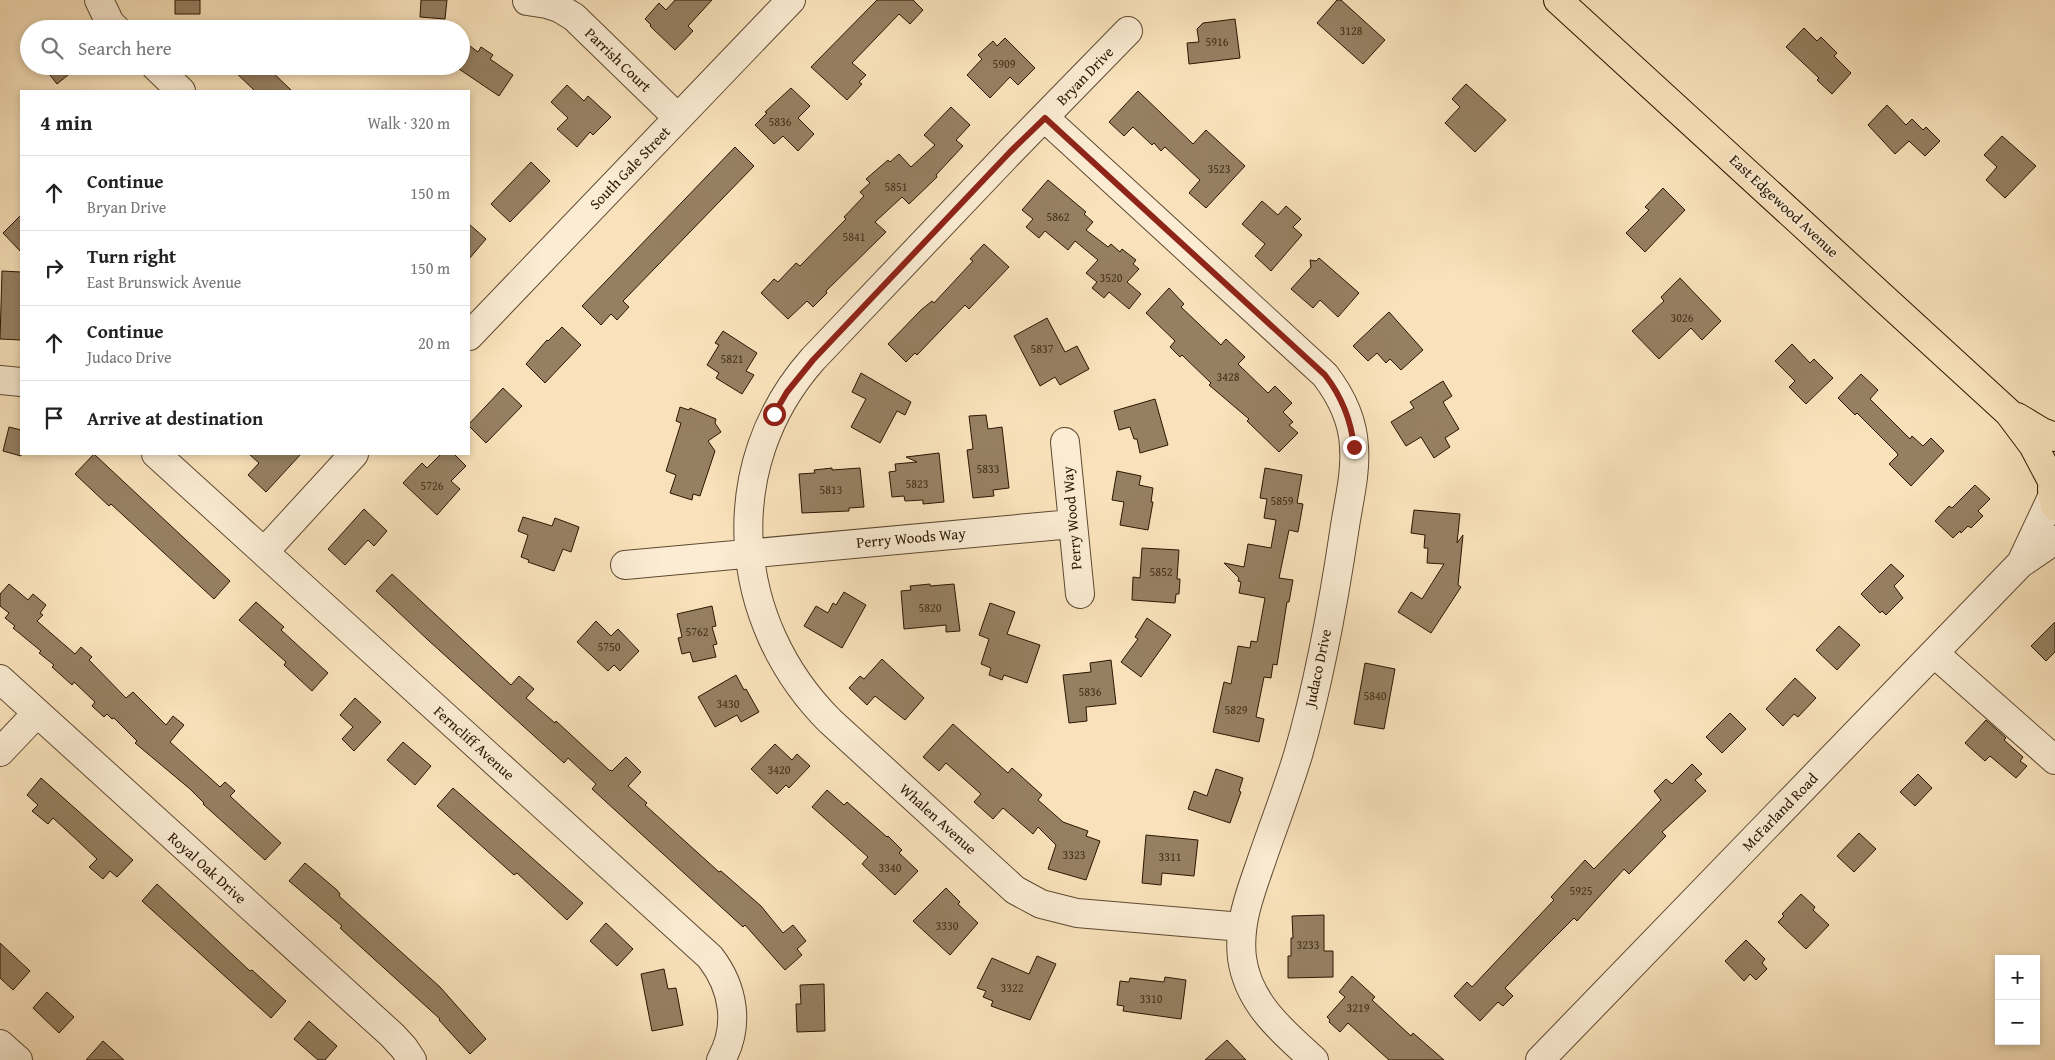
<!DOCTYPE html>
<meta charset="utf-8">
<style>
:root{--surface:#fff;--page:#f2f2f2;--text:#222;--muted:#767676;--line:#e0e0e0}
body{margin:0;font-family:"Gentium Book Plus",serif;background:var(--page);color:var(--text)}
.controls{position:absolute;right:15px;bottom:15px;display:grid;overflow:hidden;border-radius:0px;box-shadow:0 2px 8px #0003}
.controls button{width:45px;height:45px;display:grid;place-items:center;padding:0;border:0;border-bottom:1px solid var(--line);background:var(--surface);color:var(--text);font:25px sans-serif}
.stop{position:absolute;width:15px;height:15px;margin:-11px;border:4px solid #8f2418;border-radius:50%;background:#fff}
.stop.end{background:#8f2418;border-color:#fff;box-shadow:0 1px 5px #0008}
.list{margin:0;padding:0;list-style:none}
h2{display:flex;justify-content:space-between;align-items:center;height:65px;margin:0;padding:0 20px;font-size:21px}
h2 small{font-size:16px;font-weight:400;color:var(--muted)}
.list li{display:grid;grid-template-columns:32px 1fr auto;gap:15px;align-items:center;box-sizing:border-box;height:75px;padding:0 20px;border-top:1px solid var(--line)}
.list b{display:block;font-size:19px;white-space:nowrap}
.list p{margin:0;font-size:16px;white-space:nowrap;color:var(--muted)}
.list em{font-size:16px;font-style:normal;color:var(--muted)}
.icon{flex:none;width:28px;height:28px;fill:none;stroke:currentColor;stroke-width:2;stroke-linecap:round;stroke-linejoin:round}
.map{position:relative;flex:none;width:2055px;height:1060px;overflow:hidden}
.search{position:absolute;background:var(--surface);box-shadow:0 2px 8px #0003;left:20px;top:20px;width:450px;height:55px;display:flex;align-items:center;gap:12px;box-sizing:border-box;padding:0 18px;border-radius:28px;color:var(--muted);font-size:19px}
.panel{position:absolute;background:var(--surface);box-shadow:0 2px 8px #0003;left:20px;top:90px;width:450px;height:365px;border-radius:0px}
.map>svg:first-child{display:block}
.building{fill:#968062;stroke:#2a1601}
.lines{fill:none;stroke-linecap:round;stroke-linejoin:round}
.minor-casing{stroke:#5e4930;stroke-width:30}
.major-casing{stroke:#2a1601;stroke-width:30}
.minor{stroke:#fbecd3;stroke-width:28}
.major{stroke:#f9e2bb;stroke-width:28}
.route{stroke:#8f2418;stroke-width:6}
.labels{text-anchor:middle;stroke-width:4;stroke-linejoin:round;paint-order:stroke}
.number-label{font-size:12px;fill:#453019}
.street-label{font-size:15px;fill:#2a1601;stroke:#fbecd3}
</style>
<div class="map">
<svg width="2055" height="1060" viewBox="0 0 2055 1060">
<rect width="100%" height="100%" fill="#f9e2bb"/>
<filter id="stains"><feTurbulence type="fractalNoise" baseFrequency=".004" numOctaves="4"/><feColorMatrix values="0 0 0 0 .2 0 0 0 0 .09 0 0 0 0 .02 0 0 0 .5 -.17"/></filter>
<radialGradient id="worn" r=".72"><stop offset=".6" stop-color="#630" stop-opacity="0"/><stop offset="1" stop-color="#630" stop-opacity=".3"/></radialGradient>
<path class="building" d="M175,0h25v14h-25z
M421,0h26l-2,19 -25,-2z
M675,0h37l-24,26 5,5 -18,19 -25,-24 1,-1 -6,-6 14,-16 7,7z
M877,0h36l10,10 -13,14 -11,-10 -47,49 14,12 -7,7 3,2 -15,16 -36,-33z
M1337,0h4l44,40 -22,24 -46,-41z
M1235,19l5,39 -51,6 -2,-21 12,-1 -2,-13 6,-6z
M1804,28l13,13 4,-4 16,16 -3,3 17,17 -19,21 -15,-14 2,-2 -33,-31z
M1005,38l30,30 -17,17 -8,-8 -20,21 -23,-23 15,-16 -4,-4 15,-14 4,5z
M470,46l8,6 3,-5 12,8 -3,4 23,16 -14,21 -43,-29 5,-1v-7z
M43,66h36l-22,18z
M229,66h37l26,25h-37z
M1466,84l40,36 -31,32 -30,-29 15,-16 -8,-8z
M567,85l17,16 4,-5 23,21 -18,18 -3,-3 -13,15 -20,-18 11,-11 -17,-16z
M791,88l19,18 -12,12 16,16 -16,17 -15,-15 -9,8 -19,-19 12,-12 -2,-1z
M1138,91l55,53 13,-14 39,36 -39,42 -17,-15 11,-13 -35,-33 -4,4 -7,-8 -2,2 -19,-18 -9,9 -15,-14z
M1887,105l19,20 6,-6 11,11 3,-3 14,14 -15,15 -16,-15 -14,13 -27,-29z
M951,107l19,18 -14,15 7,6 -27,29 1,2 -28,27 -7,-7 -27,25 11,10 -60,59 1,2 -14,14 -6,-6 -19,18 -27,-26 13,-14 4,3 18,-19 4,3 46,-47 -2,-2 20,-21 -4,-4 10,-9 -4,-4 22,-19 2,2 9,-8 12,13 24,-22 -11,-10z
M2002,136l34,30 -31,32 -19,-18 11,-13 -13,-12z
M735,147l19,19 -131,135 6,6 -12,13 -6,-6 -10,11 -19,-19z
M531,162l19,19 -40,41 -19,-18z
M1048,180l38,32 -2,2 9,8 -7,8 22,17 3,-3 9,8 2,-3 14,11 -3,4 6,5 -12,13 14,12 -12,15 -20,-17 -5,6 -12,-10 5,-6 -11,-9 12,-13 -23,-19 -7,9 -23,-19 -6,7 -13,-11 7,-8 -11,-9z
M1663,188l22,22 -40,42 -19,-19 23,-23 -4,-3z
M1262,201l16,14 8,-9 15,13 -8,8 9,8 -31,36 -16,-15 10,-12 -23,-20z
M21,215v37l-18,-19z
M469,224l17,15 -17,20z
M984,244l25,23 -40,42 -4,-4 -48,50 -2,-2 -9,9 -18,-18 33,-34 11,-9 2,2 39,-42 -3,-2z
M1319,258l40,35 -21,24 -18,-17 -7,8 -22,-19 20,-22 -1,-7 6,1z
M2,271l19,1v68l-21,-1z
M1680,278l41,43 -19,19 -11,-12 -32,31 -27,-28 32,-30 -3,-4z
M1169,288l15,16 -3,3 40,38 5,-6 19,18 -7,7 30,29 7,-7 17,17 -9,9 10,10 -4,3 9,8 -19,19 -32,-31 2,-2 -40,-34 2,-2 -29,-28 -2,2 -10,-10 5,-6 -29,-28z
M1389,312l34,38 -22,20 -11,-11 -4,4 -9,-10 -9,8 -15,-15z
M1047,318l18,34 12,-6 12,23 -29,16 -5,-8 -15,9 -26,-50z
M562,327l19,18 -36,38 -19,-19 21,-24 1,1z
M723,331l34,22 -11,18 8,4 -12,19 -26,-16 3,-5 -12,-8 12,-20 -4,-2z
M1792,344l18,19 4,-4 19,19 -27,26 -17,-17 6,-6 -20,-20z
M861,373l50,29 -6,13 -8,-4 -17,32 -29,-16 15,-28 -14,-7z
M1861,374l17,16 -8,9 40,40 2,-3 11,10 8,-8 13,13 -33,35 -22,-22 9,-9 -1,-2 -40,-40 -2,2 -17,-17z
M1443,381l9,15 -9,6 16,27 -14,9 5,9 -16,11 -13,-21 -15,9 -15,-24 23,-14 -4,-6z
M503,388l19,18 -36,37 -17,-17v-2z
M1155,399l13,46 -28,8 -3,-14h-3l-4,-12 -11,3 -5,-19z
M680,407l9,3 1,-2 26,11 -1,4 6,9 -13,9 7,10 -15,45 -7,-2 -1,6 -22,-7 6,-18 -10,-4 15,-48 -5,-2z
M986,415l2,14 14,-2 7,61 -16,2 1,6 -21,2 -6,-48 6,-1 -4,-33z
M9,427l12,3v26l-18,-5z
M939,453l5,49 -21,2v-4l-18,1 -1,-5 -12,1 -3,-25 7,-1 -1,-7 22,-2 -11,-5z
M94,454l136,127 -16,18 -103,-95 -2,2 -34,-32z
M249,454h52l-35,38 -18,-17 11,-12z
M441,454h13l12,12 -15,15 9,8 -23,26 -34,-32 19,-20 5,5z
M832,468v2l28,-2 4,39 -15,1v3l-47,2 -3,-39 16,-1 -1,-3z
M1265,468l37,7 -5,28 6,1 -5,28 -9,-2 -10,48 14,2 -4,22h-2l-10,63 -4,-1 -2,14 -7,-1 -8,40 8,2 -5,23 -46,-10 11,-50 7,2 7,-38 12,2 1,-7 6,1 8,-44 -26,-5 2,-11 -3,-1 1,-3 -15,-15 20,4 4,-23 23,4 5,-28 -12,-2 3,-19 -7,-1z
M1117,471l24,5 -2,9 14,3 -2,14h2l-5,28 -28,-5 4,-23 -12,-2z
M1975,485l15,14 -12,12 5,5 -12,12 -3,-2 -7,7 -1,-2 -7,7 -18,-17 14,-15 3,2z
M364,509l23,22 -13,15 -6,-6 -23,25 -17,-16z
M1414,510l46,4 -3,29 6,-8 -5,50 3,2 -30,46 -33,-21 13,-20 11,7 22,-35 -17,-1 1,-15h-4l1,-13 -14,-2z
M523,517l29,9 3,-8 24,9 -8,25 -8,-3 -9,22 -26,-9 1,-2 -8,-3 7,-22 -10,-4z
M1142,548l37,2 -2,29h3l-1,15h-3l-1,9 -43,-3 1,-23 7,1z
M1891,564l13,12 -10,10 9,12 -17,17 -4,-4 -2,2 -19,-19z
M392,574l119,111 8,-9 15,13 -8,9 29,25 1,-2 53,49 3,1 14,-14 15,15 -13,14 19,17 -2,2 74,67 2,-1 40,35 22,27 10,-8 13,16 -9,8 5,6 -17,15 -40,-45 -2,2 -151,-138 4,-5 -28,-26 -4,5 -136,-123 -52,-49z
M9,584l19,16 5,-6 13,11 -6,8 3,2 -6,6 38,33 6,-7 11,10 -3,3 37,38 7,-6 33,33 7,-9 11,9 -14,17 50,45 5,-5 10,9 -5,5 51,47 -16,17 -62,-56 1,-1 -14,-14 -55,-46 2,-2 -23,-23 -2,1 -5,-5 -3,3 -12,-11 3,-4 -21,-20 -2,3 -20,-18 2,-2 -15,-12 2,-2 -28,-23 2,-2 -10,-8 4,-5 -9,-7v-12z
M930,584v2l24,-2 6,47 -14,1v-7l-42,4 -3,-38 10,-1 -1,-4z
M844,592l22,13 -24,43 -38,-22 12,-20 12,7 5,-10 3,2z
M256,602l28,25 -3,3 47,43 -16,18 -28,-26 2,-3 -47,-42z
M990,603l25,9 -8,22 33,11 -13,38 -23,-8 -2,5 -13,-5 2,-7 -10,-4 8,-25 -10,-4z
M712,606l4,20 -4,1 5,17 -4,1 3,12 -23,5 -3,-10 -8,2 -4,-16 4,-1 -5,-23z
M1147,618l24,17 -30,42 -20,-15 17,-23 -3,-2z
M596,621l15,15 7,-7 21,22 -19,20 -6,-6 -6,6 -31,-29z
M2055,622v30l-9,9 -15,-15z
M1839,626l21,19 -23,25 -21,-20z
M882,659l42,39 -19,22 -30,-24 -8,9 -18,-17 11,-12 4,3z
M1111,660l5,44 -30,3 1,14 -18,2 -6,-48 28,-3 -1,-9z
M1365,663l30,6 -11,60 -30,-5z
M736,675l8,15 2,-1 13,23 -18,10 -4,-7 -22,12 -17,-30z
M1795,678l21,20 -18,19 -4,-3 -11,12 -17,-17z
M355,698l26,24 -27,29 -12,-12 11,-12 -13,-12z
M1730,713l16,16 -24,24 -16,-16z
M1986,720l20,18 -2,2 19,17 -3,4 7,5 -11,12 -26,-22 -5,5 -20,-18z
M953,724l55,49 4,-5 30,27 -4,5 25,22 25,9 -2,5 14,5 -14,39 -38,-11 8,-24 -18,-18 -5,7 -30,-26 -10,11 -19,-17 7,-8 -35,-31 -7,8 -16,-14z
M403,742l28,24 -16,19 -28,-25z
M775,744l17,16 5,-6 13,12 -21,22 -3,-3 -9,9 -26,-25z
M1692,764l10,10 -7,6 11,11 -44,41 4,4 -37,38 -5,-5 -47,52 -3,-3 -31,31 -38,39 8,8 -10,10 -5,-4 -18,19 -26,-25 13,-14 5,5 82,-87 -3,-3 34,-37 9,9 67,-69 -7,-9 12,-12 6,5z
M1216,769l27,9 -4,13 2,1 -11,31 -42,-14 6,-18 13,5z
M1918,774l14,14 -17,18 -15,-14z
M41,778l92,82 -16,17 -7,-6 -7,8 -14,-12 8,-8 -19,-18 -25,-23 -5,6 -16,-13 6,-6 -11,-10z
M453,788l130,115 -16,17 -50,-47 -3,2 -77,-69z
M827,790l17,15 3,-3 40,35 1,-1 14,14 -3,3 19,18 -23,24 -33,-31 6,-7 -56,-50z
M1859,833l17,16 -22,23 -17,-16z
M1146,835l52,5 -4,36 -32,-3 -1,12 -19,-2z
M305,863l32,27 3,4 -1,2 101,91 46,52 -16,15 -31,-34 1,-1 -100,-91 2,-2 -53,-45z
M157,884l93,87 2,-1 34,31 -15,17 -129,-117z
M946,888l14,14 -2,2 20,19 -28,32 -37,-34z
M1801,894l14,13 -2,3 16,15 -23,24 -28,-27 6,-6 -2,-2z
M1324,915v36h9v26l-45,1v-22h3v-18h2l-1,-22z
M606,923l27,26 -16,17 -27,-25z
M1746,940l19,19 -3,4 5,6 -11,11 -6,-6 -6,7 -19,-20z
M0,943l30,28 -17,19 -13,-12z
M1037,956l19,8 -26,56 -39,-14 2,-5 -10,-4 3,-6 -9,-3 15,-30 37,16z
M664,969l4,20 8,-1 7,37 -31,6 -11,-57z
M1352,976l23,21 -3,3 39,36 2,-3 31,27h-55l-41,-37 -8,9 -11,-10 1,-2 -3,-3 18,-20 -6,-5z
M1165,977l21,3 -5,39 -58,-8 1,-5 -7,-1 3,-24 9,1 1,-4 34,4z
M824,984l1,47 -28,1 -1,-28h5l-1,-19z
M47,992l27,25 -15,16 -26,-25z
M309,1021l28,25 -12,14h-7l-24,-21z
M1227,1040l19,20h-41z
M103,1041l21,19h-38z"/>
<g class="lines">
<defs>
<path id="minor" d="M99,0l11,23 6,6
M527,1l20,3 12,4 15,9 104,101
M1128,31l-118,121 -197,207c-95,107 -82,263 17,362l185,169 26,14 36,9 165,14
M155,66l26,25
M1045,118l280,257c16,21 28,45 29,72 2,26 -5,53 -9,79 -11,74 -26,157 -47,229 -11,36 -25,72 -37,107 -11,32 -23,62 -19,96 6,45 40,73 72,102
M469,336l322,-336
M0,380l21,2
M1065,442l15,152
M156,454l554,503c24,31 30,69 11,103
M264,552l90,-98
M2021,563l31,-66
M625,565l447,-41
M1934,653l121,107
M0,679l392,356 12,13 8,12
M0,752l37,-39
M0,1044l18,16
M1540,1060l480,-496 35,-24"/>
<path id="major" d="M1558,0l451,413 24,32 19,36
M2017,417l25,15 13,5
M2055,473c-4,11 -4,22 0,33"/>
</defs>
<use href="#minor" class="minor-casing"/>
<use href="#major" class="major-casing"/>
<use href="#minor" class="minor"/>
<use href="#major" class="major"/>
</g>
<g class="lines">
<path class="route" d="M774,414l13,-22 26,-32 197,-208 35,-34 280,257c17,22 26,44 29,72"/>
</g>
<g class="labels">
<g class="number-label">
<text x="1351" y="35">3128</text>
<text x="1217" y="46">5916</text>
<text x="1004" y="68">5909</text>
<text x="780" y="126">5836</text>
<text x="1219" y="173">3523</text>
<text x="896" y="191">5851</text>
<text x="1058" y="221">5862</text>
<text x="854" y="241">5841</text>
<text x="1111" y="282">3520</text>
<text x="1682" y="322">3026</text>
<text x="1042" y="353">5837</text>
<text x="732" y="363">5821</text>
<text x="1228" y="381">3428</text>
<text x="988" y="473">5833</text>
<text x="917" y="488">5823</text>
<text x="432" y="490">5726</text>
<text x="831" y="494">5813</text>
<text x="1282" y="505">5859</text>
<text x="1161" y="576">5852</text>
<text x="930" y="612">5820</text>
<text x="697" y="636">5762</text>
<text x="609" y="651">5750</text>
<text x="1090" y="696">5836</text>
<text x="1375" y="700">5840</text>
<text x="728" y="708">3430</text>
<text x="1236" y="714">5829</text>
<text x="779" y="774">3420</text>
<text x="1074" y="859">3323</text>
<text x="1170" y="861">3311</text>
<text x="890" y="872">3340</text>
<text x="1581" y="895">5925</text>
<text x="947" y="930">3330</text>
<text x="1308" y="949">3233</text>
<text x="1012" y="992">3322</text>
<text x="1151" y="1003">3310</text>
<text x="1358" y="1012">3219</text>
</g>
<g class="street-label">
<text transform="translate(618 60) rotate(44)" y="5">Parrish Court</text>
<text transform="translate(1085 76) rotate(-46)" y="5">Bryan Drive</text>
<text transform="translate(630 168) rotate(-46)" y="5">South Gale Street</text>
<text transform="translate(1784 206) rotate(43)" y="5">East Edgewood Avenue</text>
<text transform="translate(1072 518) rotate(-95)" y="5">Perry Wood Way</text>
<text transform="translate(911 538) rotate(-5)" y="5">Perry Woods Way</text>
<text transform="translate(1318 668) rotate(-78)" y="5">Judaco Drive</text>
<text transform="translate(474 743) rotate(42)" y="5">Ferncliff Avenue</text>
<text transform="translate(1780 812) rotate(-46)" y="5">McFarland Road</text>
<text transform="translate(938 819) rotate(42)" y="5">Whalen Avenue</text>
<text transform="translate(207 868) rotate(42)" y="5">Royal Oak Drive</text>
</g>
</g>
<rect width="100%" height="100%" filter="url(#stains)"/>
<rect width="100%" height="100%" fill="url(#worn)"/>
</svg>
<div class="controls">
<button>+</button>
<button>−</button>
</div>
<div class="stop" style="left:774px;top:414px"></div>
<div class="stop end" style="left:1354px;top:447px"></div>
<div class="search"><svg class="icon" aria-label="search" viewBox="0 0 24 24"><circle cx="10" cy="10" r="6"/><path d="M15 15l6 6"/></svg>Search here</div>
<section class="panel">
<h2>4 min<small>Walk · 320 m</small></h2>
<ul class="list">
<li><svg class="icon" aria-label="ahead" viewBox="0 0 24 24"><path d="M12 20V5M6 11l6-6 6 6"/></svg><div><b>Continue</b><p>Bryan Drive</p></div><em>150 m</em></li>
<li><svg class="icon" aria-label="right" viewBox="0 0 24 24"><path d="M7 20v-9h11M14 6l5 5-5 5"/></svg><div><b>Turn right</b><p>East Brunswick Avenue</p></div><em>150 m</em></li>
<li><svg class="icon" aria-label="ahead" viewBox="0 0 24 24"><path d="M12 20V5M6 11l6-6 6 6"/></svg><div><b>Continue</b><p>Judaco Drive</p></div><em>20 m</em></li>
<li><svg class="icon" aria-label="arrive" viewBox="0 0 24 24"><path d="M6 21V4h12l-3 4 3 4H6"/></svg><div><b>Arrive at destination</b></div></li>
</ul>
</section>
</div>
